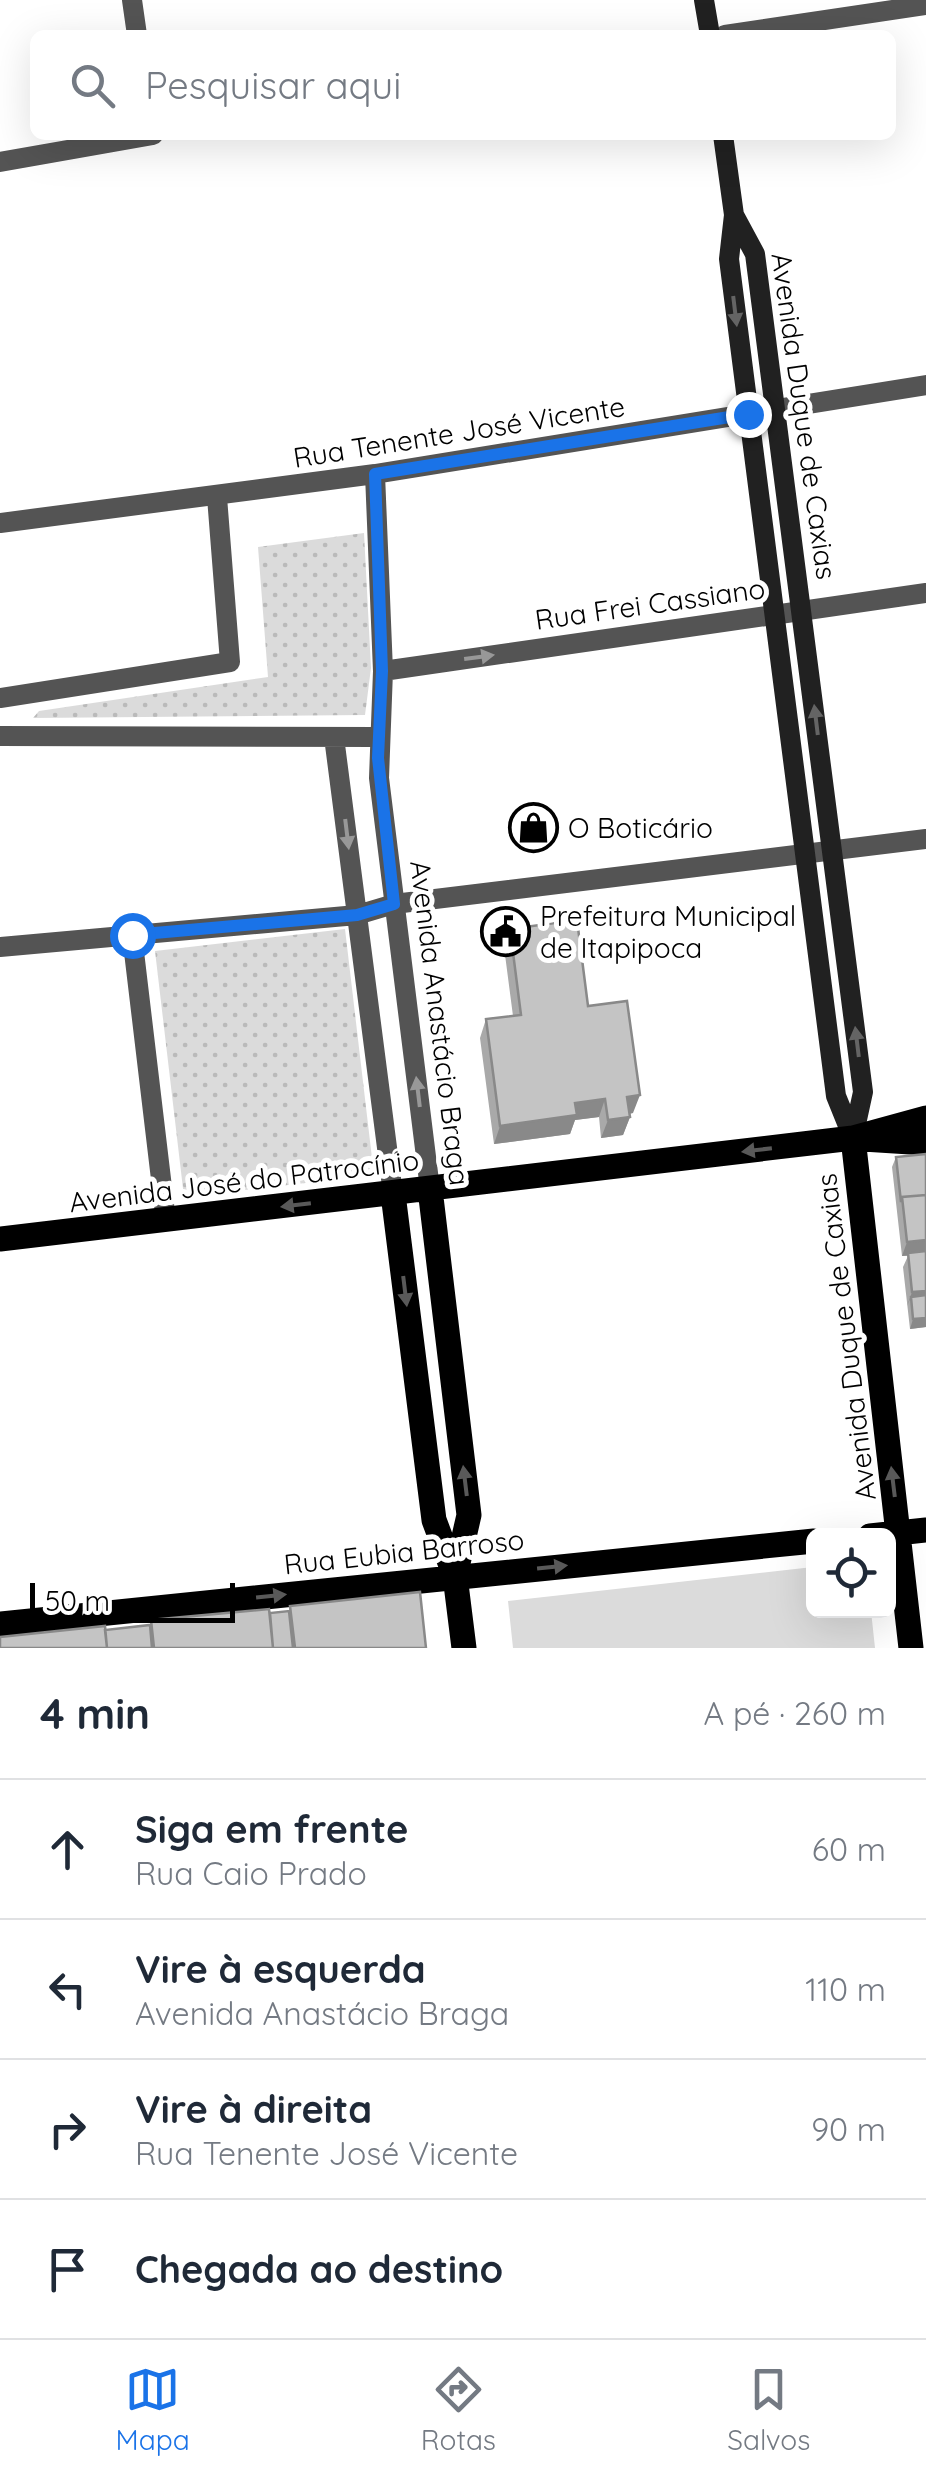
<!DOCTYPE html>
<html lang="pt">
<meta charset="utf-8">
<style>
:root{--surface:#fff;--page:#f6f6f7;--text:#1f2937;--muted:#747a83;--line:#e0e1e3;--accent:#1a73e8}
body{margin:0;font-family:Quicksand,sans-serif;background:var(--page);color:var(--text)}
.controls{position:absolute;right:30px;bottom:30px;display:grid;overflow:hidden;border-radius:15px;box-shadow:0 10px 40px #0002}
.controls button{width:90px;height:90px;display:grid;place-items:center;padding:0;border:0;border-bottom:2px solid var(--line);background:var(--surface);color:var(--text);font:50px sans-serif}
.scale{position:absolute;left:30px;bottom:25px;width:205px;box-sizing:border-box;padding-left:10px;border:5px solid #000;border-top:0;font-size:28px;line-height:35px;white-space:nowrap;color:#000;-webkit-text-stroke:8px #fff;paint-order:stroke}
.stop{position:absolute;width:30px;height:30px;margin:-22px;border:8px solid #1a73e8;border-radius:50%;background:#fff}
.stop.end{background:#1a73e8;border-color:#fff;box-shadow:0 2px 10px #0008}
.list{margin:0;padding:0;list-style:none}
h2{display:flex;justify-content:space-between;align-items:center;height:130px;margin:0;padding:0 40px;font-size:42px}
h2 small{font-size:32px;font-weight:400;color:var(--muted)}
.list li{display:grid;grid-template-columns:65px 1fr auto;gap:30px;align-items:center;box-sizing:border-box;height:140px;padding:0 40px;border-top:2px solid var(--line)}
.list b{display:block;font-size:38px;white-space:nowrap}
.list p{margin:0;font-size:32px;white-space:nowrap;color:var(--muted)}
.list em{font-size:32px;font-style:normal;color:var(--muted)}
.icon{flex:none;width:55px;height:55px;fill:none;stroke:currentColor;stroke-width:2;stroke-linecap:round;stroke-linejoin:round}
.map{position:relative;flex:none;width:926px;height:1648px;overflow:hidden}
.search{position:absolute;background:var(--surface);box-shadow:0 10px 40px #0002;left:30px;right:30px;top:30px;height:110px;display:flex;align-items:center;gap:25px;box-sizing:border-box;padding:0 35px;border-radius:15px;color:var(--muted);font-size:38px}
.sheet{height:690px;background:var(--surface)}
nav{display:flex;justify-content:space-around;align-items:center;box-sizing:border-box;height:140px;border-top:2px solid var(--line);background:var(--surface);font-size:28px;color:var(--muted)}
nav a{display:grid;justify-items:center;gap:5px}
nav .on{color:var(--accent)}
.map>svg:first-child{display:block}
.grass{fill:#dbdbdb}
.park{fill:url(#park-dots)}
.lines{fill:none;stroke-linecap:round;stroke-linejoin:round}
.street{stroke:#545454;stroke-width:20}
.secondary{stroke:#212121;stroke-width:20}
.primary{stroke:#000;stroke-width:25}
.wall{fill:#a9a9a9}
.shaded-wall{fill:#898989}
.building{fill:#c4c4c4;stroke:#898989;stroke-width:2.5}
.oneway{fill:#646464}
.oneway2{fill:#989898}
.oneway3{fill:#595959}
.route{stroke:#1a73e8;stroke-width:12}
.labels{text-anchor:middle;stroke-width:10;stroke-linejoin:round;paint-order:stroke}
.street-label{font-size:28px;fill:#000;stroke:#fff}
.poi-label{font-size:28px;fill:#000;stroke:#fff;text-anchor:start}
</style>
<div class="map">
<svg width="926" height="1648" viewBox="0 0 926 1648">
<defs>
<pattern id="park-dots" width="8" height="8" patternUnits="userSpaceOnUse" patternTransform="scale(2.5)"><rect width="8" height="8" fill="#dbdbdb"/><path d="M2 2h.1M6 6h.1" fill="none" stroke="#bababa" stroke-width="1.8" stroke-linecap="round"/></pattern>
</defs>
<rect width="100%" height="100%" fill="#fff"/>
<path class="grass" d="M813,1567l1,43 57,1 4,37h-362l-5,-47z"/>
<path class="park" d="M364,533l7,135 -6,47 -332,3 6,-7 229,-34 -10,-130z
M345,929l29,246 -190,22 -29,-246z"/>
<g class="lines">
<path class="street" d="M132,0l5,35
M725,35l201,-30
M0,162l153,-27
M375,474l8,197 -4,107 51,411
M0,523l375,-49 551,-89
M383,671l543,-78
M0,698l230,-36 -13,-165
M0,736l378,1
M334,737l59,457
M132,935l34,286
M0,947l357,-32 37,-11 532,-65"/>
<path class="secondary" d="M704,0l6,35
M723,135l11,80 -5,44 107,837 17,42
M734,215l21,39 108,838 -10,46"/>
<path class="primary" d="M853,1138l58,510
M863,1139l63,4
M430,1189l39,326 -14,61
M393,1194l41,326 21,56 9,72
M0,1239l853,-101 73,-20
M870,1536l56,-6
M0,1624l814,-83"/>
</g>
<path class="wall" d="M510,929l78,77 45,107 -4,1 1,3 -7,18 -22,3 -2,-21 -24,3 -5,14 -76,10 -14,-106 6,-19 27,-3 -9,-69z
M926,1154v173l-16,2 -7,-62 5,-11h-6l-10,-89 4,-10z
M290,1606l136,42h-426l105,-18 45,-5 1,-5 119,-7 19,-2z"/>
<path class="shaded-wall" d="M640,1095l-7,18 -13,2 7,-18z
M605,1099l-6,18 -24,3 -5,14 -76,10 6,-18 75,-23z
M630,1117l-7,18 -22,3 7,-18z
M926,1240v13l-24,3 5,-14z
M926,1291v13l-15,-7 -4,9 5,-14z
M926,1318v9l-16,2 3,-10z"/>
<path class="building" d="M577,920l11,86 39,-5 13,94 -13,2 3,20 -22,3 -3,-21 -30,4 2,12 -77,11 -14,-107 35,-4 -11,-86z
M926,1154v41l-24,2 -1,5 -5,-45z
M926,1195v45l-19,2 -5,-45z
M926,1251v40l-14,1 -4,-39z
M926,1295v23l-13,1 -2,-22z
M420,1592l6,56h-131l-5,-42z
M269,1609l4,39h-119l-3,-28z
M289,1611l4,37h-20l-3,-35z
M150,1625l2,23h-45l-2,-18z
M105,1626l2,22h-107v-11z"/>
<defs><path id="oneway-solid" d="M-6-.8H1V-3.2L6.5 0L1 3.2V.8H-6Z" transform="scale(2.5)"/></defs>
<g class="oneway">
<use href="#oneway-solid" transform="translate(735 311) rotate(83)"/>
<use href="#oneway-solid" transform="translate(816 720) rotate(-97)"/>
<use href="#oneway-solid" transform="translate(857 1042) rotate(-97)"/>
</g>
<g class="oneway2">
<use href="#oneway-solid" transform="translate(479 657) rotate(-8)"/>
<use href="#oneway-solid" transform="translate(347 834) rotate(83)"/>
<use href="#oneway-solid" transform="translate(418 1092) rotate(-97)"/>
</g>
<g class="oneway3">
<use href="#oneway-solid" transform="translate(757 1150) rotate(173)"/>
<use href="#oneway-solid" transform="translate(296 1205) rotate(173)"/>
<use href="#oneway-solid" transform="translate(405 1291) rotate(83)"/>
<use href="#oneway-solid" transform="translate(465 1481) rotate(-97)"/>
<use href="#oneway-solid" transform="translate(893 1482) rotate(-97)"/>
<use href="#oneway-solid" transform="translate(552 1567) rotate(-6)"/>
<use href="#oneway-solid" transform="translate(271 1596) rotate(-6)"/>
</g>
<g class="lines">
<path class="route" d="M132,935l225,-20 37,-11 -16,-146 4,-87 -7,-197 373,-60"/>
</g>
<defs>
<symbol id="shop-ring" viewBox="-11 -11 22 22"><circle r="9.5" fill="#fff" stroke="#000" stroke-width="1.5"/><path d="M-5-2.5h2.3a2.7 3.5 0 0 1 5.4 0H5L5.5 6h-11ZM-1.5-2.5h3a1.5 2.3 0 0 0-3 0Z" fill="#000"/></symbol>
<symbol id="civic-ring" viewBox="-11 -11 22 22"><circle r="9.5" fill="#fff" stroke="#000" stroke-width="1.5"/><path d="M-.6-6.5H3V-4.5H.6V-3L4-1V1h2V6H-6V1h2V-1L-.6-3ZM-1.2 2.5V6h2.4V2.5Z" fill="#000"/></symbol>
</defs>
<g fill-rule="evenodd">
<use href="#shop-ring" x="506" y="800" width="55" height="55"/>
<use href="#civic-ring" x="478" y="904" width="55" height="55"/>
</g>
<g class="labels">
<g class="street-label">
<text transform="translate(804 416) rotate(82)" y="10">Avenida Duque de Caxias</text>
<text transform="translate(459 432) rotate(-9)" y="10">Rua Tenente José Vicente</text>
<text transform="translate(650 604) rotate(-8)" y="10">Rua Frei Cassiano</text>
<text transform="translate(440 1023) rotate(83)" y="10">Avenida Anastácio Braga</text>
<text transform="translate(244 1181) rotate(-7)" y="10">Avenida José do Patrocínio</text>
<text transform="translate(846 1337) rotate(-97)" y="10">Avenida Duque de Caxias</text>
<text transform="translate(404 1552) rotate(-6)" y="10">Rua Eubia Barroso</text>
</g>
<g class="poi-label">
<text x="568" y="838">O Boticário</text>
<text x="540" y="926">Prefeitura Municipal<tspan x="540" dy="32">de Itapipoca</tspan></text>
</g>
</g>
</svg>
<div class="controls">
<button><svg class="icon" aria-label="locate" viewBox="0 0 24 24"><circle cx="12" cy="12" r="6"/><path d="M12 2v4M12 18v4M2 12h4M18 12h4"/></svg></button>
</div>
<div class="scale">50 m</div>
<div class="stop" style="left:132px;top:935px"></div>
<div class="stop end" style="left:748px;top:414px"></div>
<div class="search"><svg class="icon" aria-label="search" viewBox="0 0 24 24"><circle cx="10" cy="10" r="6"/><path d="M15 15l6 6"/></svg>Pesquisar aqui</div>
</div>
<section class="sheet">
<h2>4 min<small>A pé · 260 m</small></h2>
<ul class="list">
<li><svg class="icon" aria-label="ahead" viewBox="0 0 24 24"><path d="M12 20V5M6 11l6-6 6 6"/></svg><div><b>Siga em frente</b><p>Rua Caio Prado</p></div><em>60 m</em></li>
<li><svg class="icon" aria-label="left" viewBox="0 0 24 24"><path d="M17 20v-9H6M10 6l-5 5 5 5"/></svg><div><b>Vire à esquerda</b><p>Avenida Anastácio Braga</p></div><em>110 m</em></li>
<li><svg class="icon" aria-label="right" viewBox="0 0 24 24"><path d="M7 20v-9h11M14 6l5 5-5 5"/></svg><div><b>Vire à direita</b><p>Rua Tenente José Vicente</p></div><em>90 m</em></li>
<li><svg class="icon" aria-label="arrive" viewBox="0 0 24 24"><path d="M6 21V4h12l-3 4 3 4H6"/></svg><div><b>Chegada ao destino</b></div></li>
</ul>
</section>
<nav>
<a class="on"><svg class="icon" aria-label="map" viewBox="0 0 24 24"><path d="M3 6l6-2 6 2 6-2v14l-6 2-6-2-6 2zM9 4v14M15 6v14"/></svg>Mapa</a>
<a><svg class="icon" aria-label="directions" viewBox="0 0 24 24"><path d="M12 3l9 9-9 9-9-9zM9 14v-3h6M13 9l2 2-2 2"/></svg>Rotas</a>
<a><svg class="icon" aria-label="saved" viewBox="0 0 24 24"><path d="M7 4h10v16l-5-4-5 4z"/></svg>Salvos</a>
</nav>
